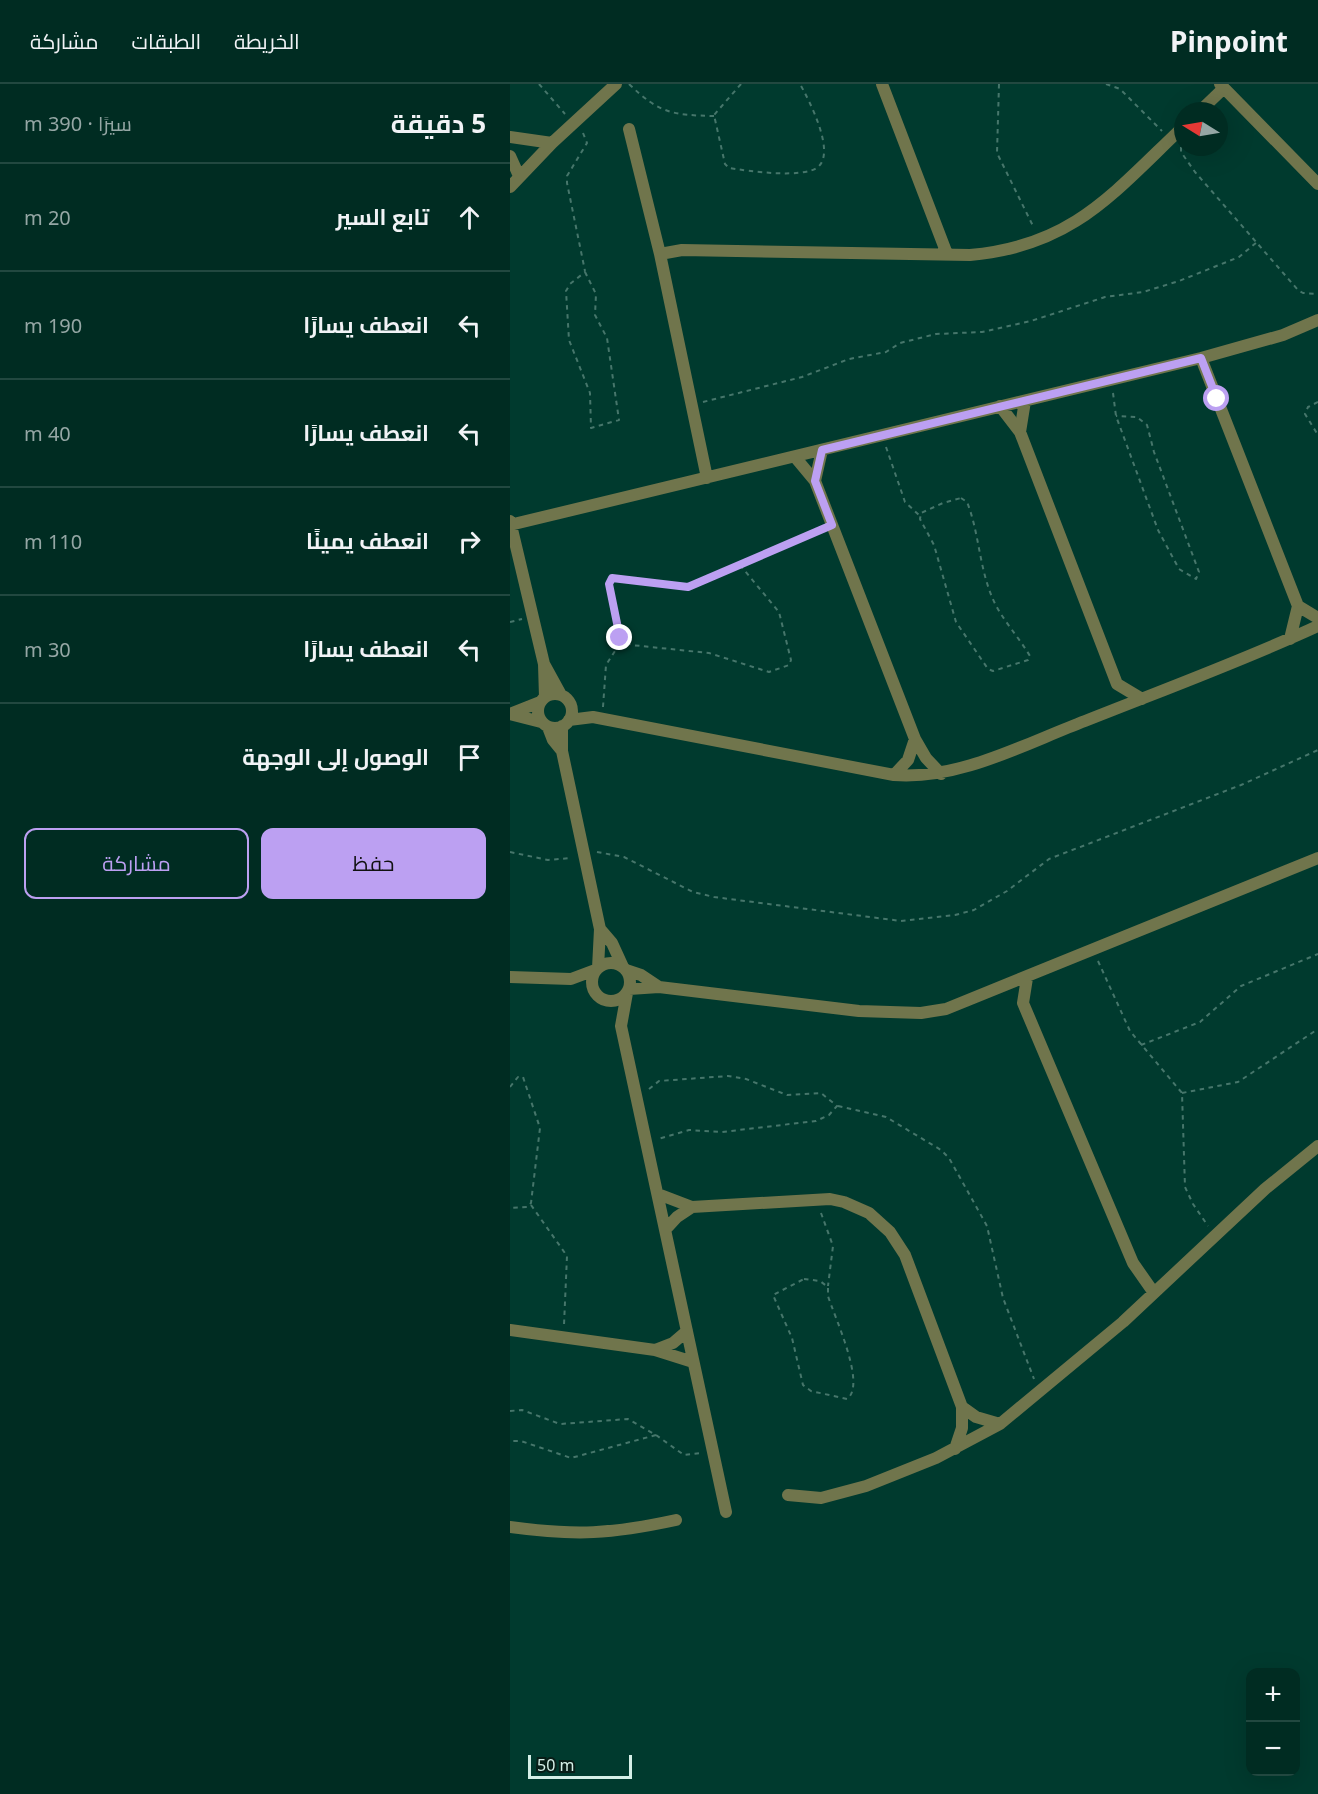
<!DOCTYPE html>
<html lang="ar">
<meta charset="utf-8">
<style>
:root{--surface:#002c22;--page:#0a342a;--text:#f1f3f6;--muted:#95a7a5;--line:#224840;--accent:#bca0f2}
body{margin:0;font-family:"Noto Sans",Cairo,sans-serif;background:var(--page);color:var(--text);direction:rtl}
.controls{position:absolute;right:18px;bottom:18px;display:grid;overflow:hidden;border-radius:12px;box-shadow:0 6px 24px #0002}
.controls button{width:54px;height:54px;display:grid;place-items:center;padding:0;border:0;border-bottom:2px solid var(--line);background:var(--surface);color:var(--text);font:30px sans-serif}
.compass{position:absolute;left:664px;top:18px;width:54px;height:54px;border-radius:50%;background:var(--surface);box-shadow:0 6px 24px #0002;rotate:281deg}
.scale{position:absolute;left:18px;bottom:15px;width:104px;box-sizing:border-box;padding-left:6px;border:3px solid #d5efe7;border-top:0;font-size:16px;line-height:21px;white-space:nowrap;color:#d5efe7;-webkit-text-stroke:4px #081d17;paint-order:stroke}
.stop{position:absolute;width:18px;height:18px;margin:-14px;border:4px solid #bca0f2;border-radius:50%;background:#fff}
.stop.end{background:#bca0f2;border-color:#fff;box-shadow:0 2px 6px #0008}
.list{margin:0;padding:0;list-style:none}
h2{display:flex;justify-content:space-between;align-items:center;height:78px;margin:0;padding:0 24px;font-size:26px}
h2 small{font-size:20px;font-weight:400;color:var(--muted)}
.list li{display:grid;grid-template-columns:39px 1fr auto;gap:18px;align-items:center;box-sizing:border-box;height:108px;padding:0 24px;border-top:2px solid var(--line)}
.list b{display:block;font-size:22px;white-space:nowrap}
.list em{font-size:20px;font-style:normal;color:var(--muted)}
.actions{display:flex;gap:12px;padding:18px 24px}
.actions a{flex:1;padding:14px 0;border:2px solid var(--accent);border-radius:12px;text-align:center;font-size:21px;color:var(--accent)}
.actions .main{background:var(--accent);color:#111}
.icon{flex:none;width:33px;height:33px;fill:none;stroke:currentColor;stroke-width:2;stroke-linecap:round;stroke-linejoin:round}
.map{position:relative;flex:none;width:808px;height:1710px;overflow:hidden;direction:ltr}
header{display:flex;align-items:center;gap:36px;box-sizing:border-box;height:84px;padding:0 30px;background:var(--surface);border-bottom:2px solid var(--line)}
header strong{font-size:28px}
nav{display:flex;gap:33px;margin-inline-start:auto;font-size:21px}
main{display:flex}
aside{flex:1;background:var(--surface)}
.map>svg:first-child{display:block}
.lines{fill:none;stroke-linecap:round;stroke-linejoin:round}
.path{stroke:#46766b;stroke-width:2;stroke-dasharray:4.5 4.5;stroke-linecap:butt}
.street{stroke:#70754c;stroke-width:12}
.route{stroke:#bca0f2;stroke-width:8}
</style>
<header>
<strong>Pinpoint</strong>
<nav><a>الخريطة</a><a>الطبقات</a><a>مشاركة</a></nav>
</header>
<main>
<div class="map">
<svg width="808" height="1710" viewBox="0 0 808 1710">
<rect width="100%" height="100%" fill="#003a2e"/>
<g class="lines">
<path class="path" d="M29,0l26,30
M119,0c31,30 44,31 85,32
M231,0l-27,31 11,49 4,4c19,3 74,11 89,-1 18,-15 -9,-67 -18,-83
M489,0l-2,69 37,75
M596,0l14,5 42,42
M73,49l4,10 -20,33v7l18,88
M671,63v5l14,20 103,118 5,3 15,1
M75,188l11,22 -1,21 12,23 12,82 -28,8 -1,-35 -21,-53 -3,-49 4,-7z
M603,309l3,23 42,114 21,39 17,10 3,-7 -45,-120 -7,-27 -10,-8 -21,-1
M193,318l99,-25 47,-18 37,-7 14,-9 36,-9 46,-2 49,-11 74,-24 38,-5 36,-11 60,-24 18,-15
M808,318l-10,5 -3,7 13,21
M376,363l19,55 14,13
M451,414l6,4c12,30 12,64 25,95 8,20 26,39 38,59l-2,4 -35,11 -5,-2 -32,-47 -22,-77 -14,-26 1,-6 22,-10z
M231,480l80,-34
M230,481l39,47 12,48 -2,5 -20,7 -60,-19 -78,-8 -9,-5 -13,-56 3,-6 72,10z
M0,538l12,-3
M93,623l3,-42 16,-25
M0,768l38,8 23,-2
M87,768l27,5 69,35 21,5 187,24 54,-6 19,-5 33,-19 42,-32 192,-74 77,-35
M588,877l32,70 52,62 3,94 8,17 15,22
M631,961l59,-23 41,-36 77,-32
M0,1003l8,-10h5l17,51 -9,75 -4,4 -17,1
M139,1005l10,-8 69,-5 18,3 41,16 34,-2 16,13 -8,9 -13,6 -94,11 -33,-2 -31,9
M672,1009l56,-11 80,-53
M328,1022l48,11 55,33 8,8 38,68 16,72 31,81
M21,1121l36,51 -3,69
M311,1129l12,33 -5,40
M294,1195l16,2 8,6v9c6,20 39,89 19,103l-36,-8 -8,-6 -11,-47 -19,-43z
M0,1327l12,-1 38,14 68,-5 28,16 -85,23 -50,-17h-11
M146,1351l28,20 17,-2"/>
<path class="street" d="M372,0l65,170
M710,0l98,100
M690,27l24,-23
M119,45l31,125 47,224
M0,53l42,6
M0,72l9,20
M0,103l42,-44 64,-59
M150,170l22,-4 288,5c103,-9 143,-62 213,-128
M691,274l97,248 -8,33
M490,322l20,26 97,252 25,15
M510,348l5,-31
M285,373l20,24 100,258 11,19 15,16
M305,397l7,-31
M0,437l34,143 1,33
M0,441l691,-167 82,-23 35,-15
M788,522l20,12
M34,580l17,31
M28 627a17 17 0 1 1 34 0a17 17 0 1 1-34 0Z
M0,630l30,-12
M0,630l31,8
M59,636l24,-3 301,58c66,5 130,-31 191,-54 78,-31 157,-60 233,-95
M52,642v25l38,178 -2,39
M38,643l5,13 9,11
M384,691l14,-15 7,-21
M90,845l12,14 11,24
M82 898a19 19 0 1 1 38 0a19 19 0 1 1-38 0Z
M116,886l15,5 18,12
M0,893l61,2 24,-9
M517,894l-4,25 110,260 21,30
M119,905l30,-2 200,24 62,2 25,-4 372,-151
M117,909l-6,33 105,486
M148,1110l34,13 138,-8 14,3 25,11 21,19 15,23 57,152v21l-7,21
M155,1146l12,-13 15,-10
M0,1246l145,20 38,12
M145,1266l18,-7 14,-12
M452,1323l14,10 24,7
M278,1411l33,3 45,-12 70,-28 64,-34 123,-102 142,-133 53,-43
M0,1443c66,9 101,7 166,-7"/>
</g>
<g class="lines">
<path class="route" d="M110,554l-11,-54 3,-6 76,9 144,-62 -17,-44 7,-31 379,-92 16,41"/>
</g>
</svg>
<div class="controls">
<button>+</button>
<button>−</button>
</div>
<svg class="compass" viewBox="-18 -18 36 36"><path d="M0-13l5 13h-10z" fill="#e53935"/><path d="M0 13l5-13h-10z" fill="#95a7a5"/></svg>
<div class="scale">50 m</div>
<div class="stop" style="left:707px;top:315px"></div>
<div class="stop end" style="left:110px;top:554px"></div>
</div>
<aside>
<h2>5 دقيقة<small>سيرًا · 390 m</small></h2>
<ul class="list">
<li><svg class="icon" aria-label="ahead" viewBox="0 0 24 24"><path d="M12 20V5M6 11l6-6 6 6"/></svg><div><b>تابع السير</b></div><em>20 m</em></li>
<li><svg class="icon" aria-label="left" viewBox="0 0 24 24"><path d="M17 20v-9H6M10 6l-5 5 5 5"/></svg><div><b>انعطف يسارًا</b></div><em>190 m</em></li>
<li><svg class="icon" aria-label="left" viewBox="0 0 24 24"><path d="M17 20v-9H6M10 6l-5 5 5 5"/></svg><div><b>انعطف يسارًا</b></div><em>40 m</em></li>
<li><svg class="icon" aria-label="right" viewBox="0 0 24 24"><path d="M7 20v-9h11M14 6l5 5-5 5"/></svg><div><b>انعطف يمينًا</b></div><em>110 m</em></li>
<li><svg class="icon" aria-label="left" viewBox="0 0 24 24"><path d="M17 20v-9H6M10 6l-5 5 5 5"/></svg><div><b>انعطف يسارًا</b></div><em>30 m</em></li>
<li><svg class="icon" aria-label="arrive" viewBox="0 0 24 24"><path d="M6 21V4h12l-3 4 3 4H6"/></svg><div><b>الوصول إلى الوجهة</b></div></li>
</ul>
<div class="actions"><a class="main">حفظ</a><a>مشاركة</a></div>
</aside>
</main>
